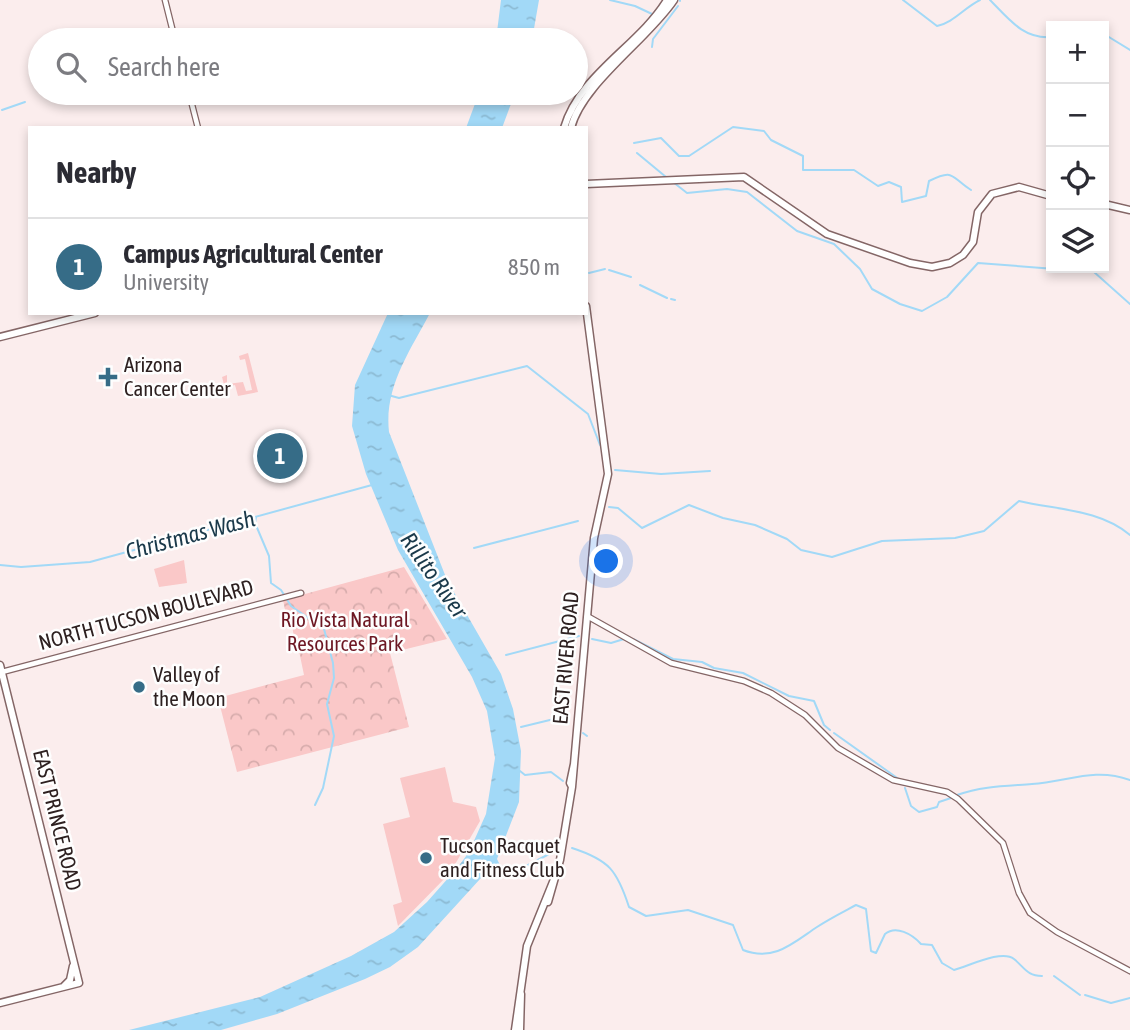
<!DOCTYPE html>
<meta charset="utf-8">
<style>
:root{--surface:#fff;--page:#f7f7f7;--text:#2b2b33;--muted:#7c7c81;--line:#e1e1e2;--accent:#366c87}
body{margin:0;font-family:"Asap Condensed",sans-serif;background:var(--page);color:var(--text)}
.controls{position:absolute;right:21px;top:21px;display:grid;overflow:hidden;border-radius:0px;box-shadow:0 4px 10px #0003}
.controls button{width:63px;height:63px;display:grid;place-items:center;padding:0;border:0;border-bottom:2px solid var(--line);background:var(--surface);color:var(--text);font:35px sans-serif}
.you{position:absolute;left:607px;top:562px;width:24px;height:24px;margin:-18px;border:5px solid #fff;border-radius:50%;background:#1a73e8;box-shadow:0 0 0 10px #1a73e833}
.badge{display:grid;place-items:center;width:46px;height:46px;border-radius:50%;background:var(--accent);color:#fff;font-size:23px;font-weight:700}
.pin{position:absolute;translate:-50% -50%;border:4px solid #fff;box-shadow:0 2px 7px #0006}
.list{margin:0;padding:0;list-style:none}
h2{display:flex;justify-content:space-between;align-items:center;height:91px;margin:0;padding:0 28px;font-size:30px}
h2 small{font-size:23px;font-weight:400;color:var(--muted)}
.list li{display:grid;grid-template-columns:46px 1fr auto;gap:21px;align-items:center;box-sizing:border-box;height:98px;padding:0 28px;border-top:2px solid var(--line)}
.list b{display:block;font-size:26px;white-space:nowrap}
.list p{margin:0;font-size:23px;white-space:nowrap;color:var(--muted)}
.list em{font-size:23px;font-style:normal;color:var(--muted)}
.icon{flex:none;width:38px;height:38px;fill:none;stroke:currentColor;stroke-width:2;stroke-linecap:round;stroke-linejoin:round}
.map{position:relative;flex:none;width:1130px;height:1030px;overflow:hidden}
.search{position:absolute;background:var(--surface);box-shadow:0 4px 10px #0003;left:28px;top:28px;width:560px;height:77px;display:flex;align-items:center;gap:18px;box-sizing:border-box;padding:0 24px;border-radius:38px;color:var(--muted);font-size:26px}
.panel{position:absolute;background:var(--surface);box-shadow:0 4px 10px #0003;left:28px;top:126px;width:560px;height:189px;border-radius:0px}
.map>svg:first-child{display:block}
.grass{fill:#fac8c8}
.park{fill:url(#park-crowns)}
.water{fill:url(#water-ripples)}
.lines{fill:none;stroke-linecap:round;stroke-linejoin:round}
.stream{stroke:#a2d9f7;stroke-width:2}
.minor-casing{stroke:#846666;stroke-width:7}
.major-casing{stroke:#846666;stroke-width:9}
.minor{stroke:#fff;stroke-width:4.5}
.major{stroke:#fff;stroke-width:6}
.poi-dot{fill:#366c87;stroke:#fefefe;stroke-width:2.5}
.labels{text-anchor:middle;stroke-width:5;stroke-linejoin:round;paint-order:stroke}
.poi-label{font-size:21px;fill:#2d2020;stroke:#fefefe;text-anchor:start}
.street-label{font-size:21px;fill:#2d2020;stroke:#fefefe}
.park-label{font-size:21px;fill:#6d1723;stroke:#fefefe}
.water-label{font-size:23px;font-style:italic;fill:#1a394a;stroke:#fefefe}
</style>
<div class="map">
<svg width="1130" height="1030" viewBox="0 0 1130 1030">
<defs>
<pattern id="park-crowns" width="20" height="18" patternUnits="userSpaceOnUse" patternTransform="scale(1.75)"><rect width="20" height="18" fill="#fac8c8"/><path d="M2 6a3 3 0 1 1 6 0M12 15a3 3 0 1 1 6 0" fill="none" stroke="#d7acac"/></pattern>
<pattern id="water-ripples" width="26" height="14" patternUnits="userSpaceOnUse" patternTransform="scale(1.75)"><rect width="26" height="14" fill="#a2d9f7"/><path d="M2 4q2-2 4 0t4 0M15 11q2-2 4 0t4 0" fill="none" stroke="#8cbad3"/></pattern>
</defs>
<rect width="100%" height="100%" fill="#fbeded"/>
<path class="grass" d="M248,353l10,39 -20,4 -3,-11 -7,2 2,9h-3l-5,-19 5,-2v9l16,-2 3,9 6,-1 -7,-31 -5,1 -1,-4z
M184,560l3,23 -28,4 -5,-18z
M445,767l8,35 23,5 4,14 -30,52 -52,53 -5,-21 9,-3 -19,-78 27,-7 -10,-39z"/>
<path class="park" d="M404,567l43,72 -57,14 19,74 -172,45 -19,-74 86,-23 -5,-24h-3l-5,-33 -5,-4 -3,-14z"/>
<path class="water" d="M501,0h38l-7,40h-36z
M479,93h36l-13,35h-36z
M388,313h42c-20,38 -46,74 -41,119l58,148 54,94 12,35 8,42 -2,51 -22,57 3,6 15,5 1,4 -18,-1 -7,-6 -73,80 -28,20 -25,12 -88,35 -56,16h-92l131,-33 91,-41 43,-24 33,-30 31,-35 11,-15 17,-38 9,-56 -8,-47 -15,-34 -74,-127 -32,-76 -14,-48 3,-41z"/>
<g class="lines">
<path class="stream" d="M610,0l25,6 17,8
M903,0l34,26c16,-3 28,-19 43,-26
M990,0c19,19 33,39 61,37
M680,1v-1
M1104,34l26,16
M652,47l1,-8 25,-33
M556,93l4,3
M2,110l23,-8
M634,143l27,-5 18,18h10l44,-29 31,4 7,9 32,16v14h51l24,16 11,-4 12,5 1,15 24,-6 3,-15c26,-13 21,-4 42,9
M637,153l29,24
M673,182l14,11 40,-4 20,3 50,39 37,13 26,25 12,20 28,15 22,7 25,-14 31,-34 116,9 36,32
M609,270l22,7
M589,273l16,-4
M640,285l27,13
M671,299l4,1
M388,395l11,3 128,-32 61,48 12,31
M615,470l46,4 49,-3
M609,507l9,1 24,20 47,-23 34,13 32,7 32,14 14,11 31,7 50,-16 73,-3 29,-7 35,-30c38,9 80,8 111,34
M256,517l-1,6 14,33 2,27 10,7 10,16 33,23 9,34 1,15 -7,26 7,32 -11,52 -8,17
M474,548l104,-27
M0,565l21,2 69,-5 282,-77
M592,639l19,4 13,-4
M633,639l40,20 29,3 12,6 29,5 46,23 25,5 10,24 6,5
M506,655l73,-19
M521,727l33,-8 15,4
M583,733l4,3
M834,733l66,47
M520,771l5,4 26,-3 12,9
M905,788l6,18 8,6 18,-5 2,-5 12,-4
M957,795c25,-9 49,-9 75,-11 35,-2 62,-17 98,-4
M572,848c37,12 45,22 57,59l17,9 42,-6 45,15 10,25c31,12 50,-7 74,-23 12,-8 26,-15 39,-22l10,4 5,42 5,2 9,-19c11,-9 27,0 36,10l11,1 10,18 12,7c15,-4 48,-21 60,-11 11,9 13,17 28,17
M515,872l36,-19
M1054,976l26,19
M1085,995l26,8 19,-5"/>
<defs>
<path id="minor" d="M165,0l10,40
M189,93l9,35
M587,616l84,47 73,18 27,12 34,22 33,33 55,32 54,12 11,7 45,44 16,50 11,20 27,19 73,39
M2,672l299,-79"/>
<path id="major" d="M564,128c16,-54 75,-82 103,-128
M571,128c11,-44 76,-88 103,-128
M586,184l158,-7 83,57 83,29 22,4 18,-4 13,-8 10,-13 5,-30 14,-18 27,-7 32,9
M1104,204l26,6
M0,337l95,-24
M0,665l79,318 -79,20
M574,764l-4,19 2,4 22,-249 14,-64 -22,-168
M548,902l12,-42 12,-73
M63,987l7,-7 3,-14
M515,1030l12,-84 28,-69
M520,1030l1,-36"/>
</defs>
<use href="#minor" class="minor-casing"/>
<use href="#major" class="major-casing"/>
<use href="#minor" class="minor"/>
<use href="#major" class="major"/>
</g>
<g class="poi-dot">
<path d="M104.5 366.5h7v7h7v7h-7v7h-7v-7h-7v-7h7z"/>
<circle cx="139" cy="687" r="7"/>
<circle cx="426" cy="858" r="7"/>
</g>
<g class="labels">
<g class="poi-label">
<text x="124" y="372">Arizona<tspan x="124" dy="24">Cancer Center</tspan></text>
<text x="153" y="682">Valley of<tspan x="153" dy="24">the Moon</tspan></text>
<text x="440" y="853">Tucson Racquet<tspan x="440" dy="24">and Fitness Club</tspan></text>
</g>
<g class="street-label">
<text transform="translate(146 615) rotate(-15)" y="7">NORTH TUCSON BOULEVARD</text>
<text transform="translate(566 658) rotate(-85)" y="7">EAST RIVER ROAD</text>
<text transform="translate(57 820) rotate(76)" y="7">EAST PRINCE ROAD</text>
</g>
<g class="park-label">
<text x="345" y="627">Rio Vista Natural<tspan x="345" dy="24">Resources Park</tspan></text>
</g>
<g class="water-label">
<text transform="translate(190 535) rotate(-15)" y="8">Christmas Wash</text>
<text transform="translate(434 575) rotate(55)" y="8">Rillito River</text>
</g>
</g>
</svg>
<div class="controls">
<button>+</button>
<button>−</button>
<button><svg class="icon" aria-label="locate" viewBox="0 0 24 24"><circle cx="12" cy="12" r="6"/><path d="M12 2v4M12 18v4M2 12h4M18 12h4"/></svg></button>
<button><svg class="icon" aria-label="layers" viewBox="0 0 24 24"><path d="M12 4l9 5-9 5-9-5zM3 14l9 5 9-5"/></svg></button>
</div>
<div class="you"></div>
<div class="pin badge" style="left:280px;top:456px">1</div>
<div class="search"><svg class="icon" aria-label="search" viewBox="0 0 24 24"><circle cx="10" cy="10" r="6"/><path d="M15 15l6 6"/></svg>Search here</div>
<section class="panel">
<h2>Nearby<small></small></h2>
<ul class="list">
<li><span class="badge">1</span><div><b>Campus Agricultural Center</b><p>University</p></div><em>850 m</em></li>
</ul>
</section>
</div>
